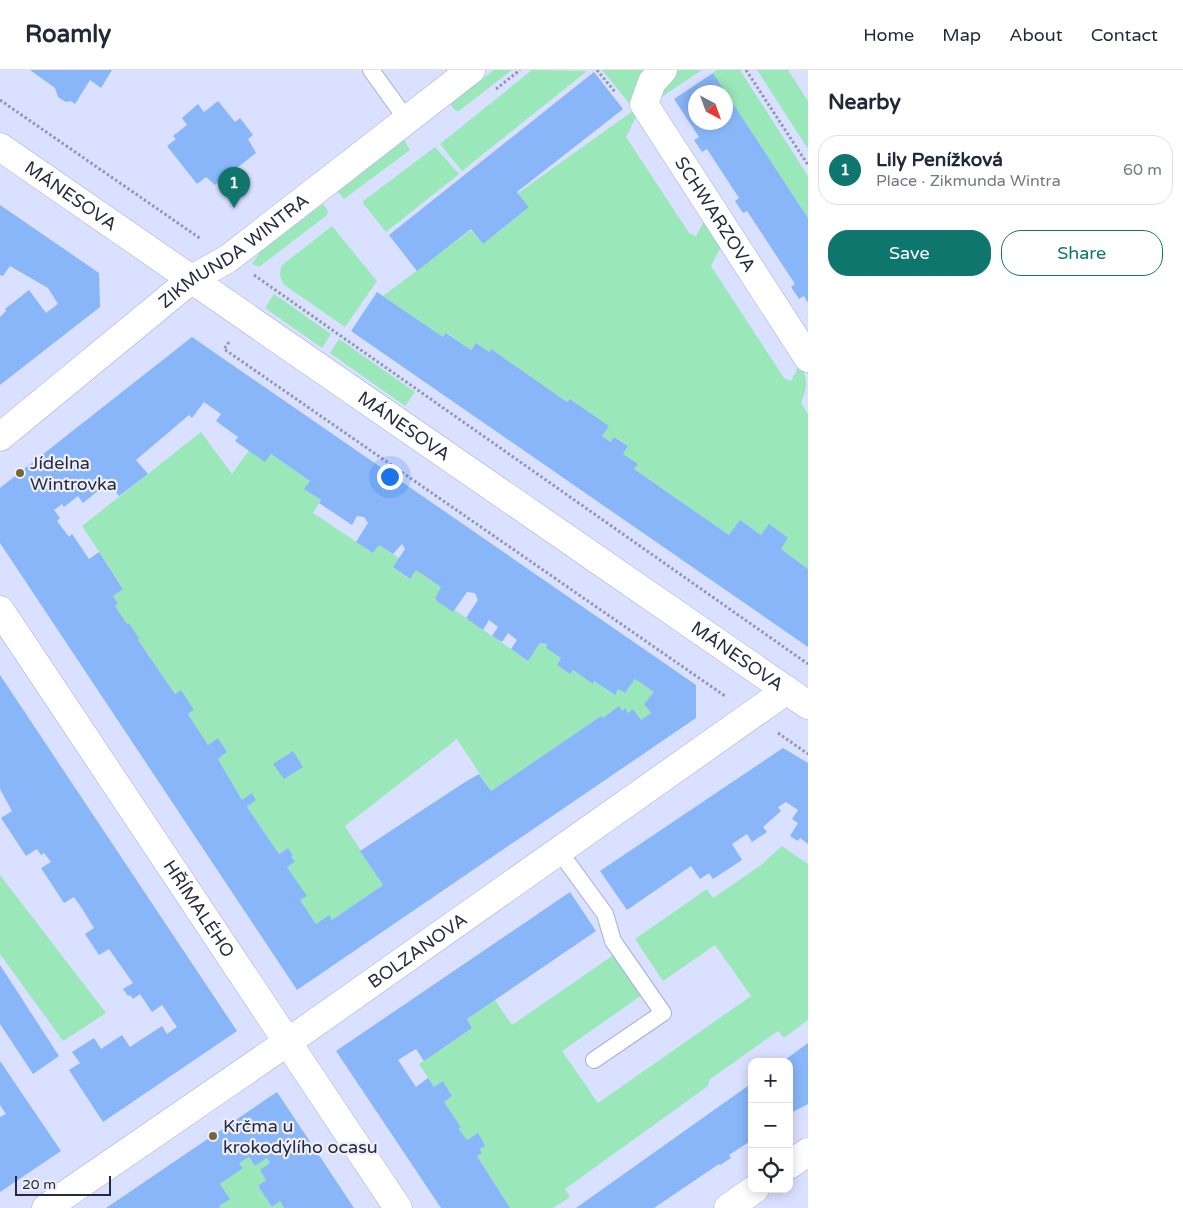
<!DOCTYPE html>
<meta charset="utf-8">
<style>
:root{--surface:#fff;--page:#f2f2f3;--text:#1f2937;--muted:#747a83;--line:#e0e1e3;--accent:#0f766e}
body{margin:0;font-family:"Varela Round",sans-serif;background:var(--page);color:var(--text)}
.controls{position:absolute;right:15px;bottom:15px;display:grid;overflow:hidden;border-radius:10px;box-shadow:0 2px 12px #0003}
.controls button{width:45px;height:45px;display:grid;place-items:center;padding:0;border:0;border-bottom:1px solid var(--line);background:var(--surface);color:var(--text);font:25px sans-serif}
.compass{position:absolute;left:688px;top:15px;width:45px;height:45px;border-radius:50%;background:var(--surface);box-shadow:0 2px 12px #0003;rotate:139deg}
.scale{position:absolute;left:15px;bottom:12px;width:96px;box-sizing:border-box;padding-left:5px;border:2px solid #282b3e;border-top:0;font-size:14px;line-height:18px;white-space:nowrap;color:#282b3e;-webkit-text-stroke:4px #eceef9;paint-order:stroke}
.you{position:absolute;left:389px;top:406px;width:18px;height:18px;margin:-12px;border:4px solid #fff;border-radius:50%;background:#1a73e8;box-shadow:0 0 0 8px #1a73e833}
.badge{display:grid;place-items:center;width:32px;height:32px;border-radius:50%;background:var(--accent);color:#fff;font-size:16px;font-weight:700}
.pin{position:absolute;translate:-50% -41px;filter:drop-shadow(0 1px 2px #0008)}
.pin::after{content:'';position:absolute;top:26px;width:18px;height:15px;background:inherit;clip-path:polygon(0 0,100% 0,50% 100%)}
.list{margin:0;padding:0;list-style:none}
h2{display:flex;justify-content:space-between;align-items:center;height:65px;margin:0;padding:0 20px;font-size:21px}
h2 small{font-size:16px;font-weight:400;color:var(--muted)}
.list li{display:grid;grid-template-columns:32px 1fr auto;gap:15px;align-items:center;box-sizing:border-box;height:70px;margin:0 10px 10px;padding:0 10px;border:1px solid var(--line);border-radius:20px}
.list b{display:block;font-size:19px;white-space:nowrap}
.list p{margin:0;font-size:16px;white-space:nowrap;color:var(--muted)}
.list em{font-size:16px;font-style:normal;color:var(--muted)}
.actions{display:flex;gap:10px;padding:15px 20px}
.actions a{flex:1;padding:11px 0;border:1px solid var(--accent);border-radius:20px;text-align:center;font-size:18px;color:var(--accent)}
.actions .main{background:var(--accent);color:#fff}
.icon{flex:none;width:28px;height:28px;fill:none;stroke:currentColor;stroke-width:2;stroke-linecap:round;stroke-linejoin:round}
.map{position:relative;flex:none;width:808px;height:1138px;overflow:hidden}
header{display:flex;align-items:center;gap:30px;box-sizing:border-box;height:70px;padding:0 25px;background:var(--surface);border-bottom:1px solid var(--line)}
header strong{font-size:24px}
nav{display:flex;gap:28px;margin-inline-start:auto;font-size:18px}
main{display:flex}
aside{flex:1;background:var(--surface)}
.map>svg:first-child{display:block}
.green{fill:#9ae8b9}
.building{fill:#88b6f8;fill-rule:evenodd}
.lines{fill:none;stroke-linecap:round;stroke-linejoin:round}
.service-casing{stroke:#a5addf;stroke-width:18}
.minor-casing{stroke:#a5addf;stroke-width:29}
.tertiary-casing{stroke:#a5addf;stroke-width:29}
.path{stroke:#9297b1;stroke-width:3;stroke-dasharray:2.5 2.5;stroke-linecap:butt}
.service{stroke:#fff;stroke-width:16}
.minor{stroke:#fff;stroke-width:28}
.tertiary{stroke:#fff;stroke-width:28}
.poi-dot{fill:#736835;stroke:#eceef9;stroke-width:2}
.labels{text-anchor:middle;stroke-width:4.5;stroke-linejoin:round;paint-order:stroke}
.street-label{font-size:18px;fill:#282b3e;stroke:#eceef9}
.poi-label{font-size:18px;fill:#282b3e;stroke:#eceef9;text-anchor:start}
</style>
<header>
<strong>Roamly</strong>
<nav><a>Home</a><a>Map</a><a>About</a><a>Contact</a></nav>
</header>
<main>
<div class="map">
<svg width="808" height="1138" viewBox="0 0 808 1138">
<rect width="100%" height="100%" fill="#dae0ff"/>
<path class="green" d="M494,0h18l-53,41h-3l-6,-7z
M532,0l55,1 -125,100 -22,-27z
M602,0h48l-14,27 -7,6z
M679,0h23l-48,32 17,-27z
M717,0h23l68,106v42l-95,-145z
M757,0h31l20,31v48z
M637,38l1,5 -12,24 63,96 7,3 11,-21 16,28 -12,23 73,112 7,3 9,-18c8,17 8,22 1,40l7,11v155l-27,-20 7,-11 -19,-13 -8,10 -21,-15 -11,15 -95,-66 4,-5 -15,-10 5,-8 -13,-9 -4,5 -9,-6 6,-10 -38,-27 -3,3 -76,-53 -2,3 -13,-9 -5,7 -24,-17 -4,4 -60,-41 88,-66 12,14 46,-37 -11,-14z
M404,70l6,10 -66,49 -6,-7z
M435,77l24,27 -73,58 -24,-30z
M323,134l5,7 -1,4 -68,52 -7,-3 8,-12z
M332,156l45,55 -32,46 -62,-43 -3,-9 1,-9z
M274,224l57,40 -9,14 -57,-40z
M339,269l76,53 -10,14 -75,-53z
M201,362l31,42 17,-24 22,4 39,27 -5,8 16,11 -8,13 60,40 6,-8 20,13 -6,9 16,12 7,-9 25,17 -6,11 18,14 2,-2 73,51 12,-18 7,1 -1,4 15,10 -4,7 13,9 3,-4 19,13 2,-2 20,14 4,-6 7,4 10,-14 19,13 -9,12 6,9 -10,7 -8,-11 -5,4 -3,-4 -3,2 -3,-4 -16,11 -2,-2 -110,75 -34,-52 -112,87 38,59 -51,35 -4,-4 -12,8 -16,-24 6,-4 -19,-29 8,-5 -4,-6 2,-1 -5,-7 -9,6 -32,-47 9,-8 -4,-5 -10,6 -24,-41 9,-7 -9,-13 -10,6 -20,-31 6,-4 -19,-16 -37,-54 1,-2 -10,-15 -2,1 -12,-18 3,-2 -5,-8 10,-8 -41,-62z
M782,776l26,18v156l-24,18 -6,-7 -69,49 -1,6 -143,103 5,8 -17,11h-43l-33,-52 5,-3 -2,-4 5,-4 -7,-12 -11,7 -8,-11 2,-2 -17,-25 8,-6 -9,-15 -9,6 -15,-23 53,-36 -5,-9 28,-19 17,25 103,-71 27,41 -80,56 36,52 153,-107 -36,-51 -52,36 -28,-42 72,-50 6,9 48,-33z
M0,805l106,138 -43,28 -63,-87z
M249,1087l6,9 12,-8 3,5 -10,7 6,10 -8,6 14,21 8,-6 4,7h-63l-2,-2 10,-7 -9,-15 22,-16 -3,-5z"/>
<path class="building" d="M30,0h82l-11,18 -11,-8 -15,24 -4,-3 -5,1 -8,-5 -3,-9z
M594,2l29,37 -106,83 12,15 -46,37 -12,-15 -54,42 -28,-36z
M713,3l95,145v85l-4,-7 -5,3 -8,-12 4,-3 -48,-73 -4,2 -8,-12 4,-3 -32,-49 -5,3 -8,-12 5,-3 -25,-38zM696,22h30v30h-30z
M218,31l17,21 5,-4 13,17 -5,4 8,14 -41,32 -9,-8 -9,7 -30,-38 9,-7 -3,-3 14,-11 -5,-7 16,-14 6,8z
M0,135l99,68 1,34 -100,78v-68l6,-6 -1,-2 24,-19 17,23 12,-9 -10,-16 -38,-22 -7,10 -3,-1z
M377,222l66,45 3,-4 25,17 5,-7 13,9 2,-3 76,53 3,-3 39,27 -7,10 9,6 3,-5 14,9 -5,8 15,10 -4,5 95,66 11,-15 21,15 8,-11 19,14 -7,11 27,20v78l-457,-316z
M192,267l504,348v33l-399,272 -297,-447v-55zM204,332l17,12 -5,7 22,16 -3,4 30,21 6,-8 39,27 -6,8 17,11 -2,3 33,22 5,-9 7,1 4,6 -12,19 17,11 6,-8 14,9 9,-10 3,5 -12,18 17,12 6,-9 25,17 -6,11 2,3 16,11 14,-20 8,1 3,7 -12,18 17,12 6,-10 9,7 -6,9 10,6 6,-9 9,7 -6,9 17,12 12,-18 7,1 -1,4 15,10 -4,7 13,9 3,-4 20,14 1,-3 21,14 3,-6 7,4 10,-14 19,13 -10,12 7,9 -10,7 -8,-11 -5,4 -3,-5 -3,3 -3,-5 -16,12 -2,-2 -110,75 -12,-17 -17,10 -102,67 23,34 -51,35 -3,-5 -13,9 -16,-24 7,-4 -20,-29 8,-5 -4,-6 2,-1 -5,-7 -9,6 -32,-47 9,-7 -4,-7 -10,7 -24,-41 9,-7 -9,-14 -10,7 -20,-31 6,-4 -13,-20 -6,4 -37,-54 1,-2 -10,-15 -2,1 -12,-18 3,-2 -5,-8 10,-7 -24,-37 -10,7 -17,-25 -3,3 -12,-16 3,-3 -6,-8 8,-6 2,3 14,-11 5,7 26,-21 10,14 29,-22 -12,-14 53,-45 3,3z
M0,605l237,356 -134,91 -34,-52 11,-7 -8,-11 22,-14 7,11 21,-14 8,12 32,-21 5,8 10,-7 -15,-22 -10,7 -12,-18 -7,5 -3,-4 -2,1 -5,-7 10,-6 -17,-24 -7,-10 -10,6 -14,-21 9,-6 -13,-21 -7,-10 -10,6 -23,-35 10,-6 -7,-9 -3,2 -4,-6 -11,7 -25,-38 11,-7 -12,-22z
M783,678l25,15v81l-8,-6 -2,3 -8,-5 8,-13 -6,-4 6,-9 -12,-8 -8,5 3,4 -18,16 4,5 -15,10 -5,-8 -15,10 10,16 -29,19 -4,-6 -9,6 -9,-13 -64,44 -27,-39z
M293,681l10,16 -19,12 -11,-15z
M570,822l26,39 -129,88 5,9 -48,33 -8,-12 -18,11 18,27 12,-9 6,9 9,-6 9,15 -8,6 17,25 -2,2 8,11 11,-7 5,8 2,5 -5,3 2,4 -5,3 33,52h-69l-105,-157z
M0,895l59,91 -26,18 -33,-50z
M808,973v61l-19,10v-52h-7z
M0,991l61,90 -61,41v-75l6,-3 -6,-9z
M752,1013v57l-23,15 2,3 -11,7 -1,-1 -65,44h-78z
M277,1022l77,116h-70l-4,-7 -8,6 -14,-21 8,-6 -6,-10 10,-7 -3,-5 -12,8 -6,-9 -10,6 4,5 -23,16 10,15 -11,7 2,2h-115z"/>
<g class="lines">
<defs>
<path id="service" d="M371,0l36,50
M559,781l46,63 8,27 50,72 -69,47"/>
<g id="minor">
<path id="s1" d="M663,0l-11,12 -8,22 164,254"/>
<path id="s2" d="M0,367l192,-158 37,-21 242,-188"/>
<path id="s3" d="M0,540l398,598"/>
<path d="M789,1095l19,-13"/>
<path id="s4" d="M46,1138l259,-178 482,-340"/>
<path d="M728,1138l27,-19"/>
</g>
<g id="tertiary">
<path id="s5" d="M0,77l808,558"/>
</g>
</defs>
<use href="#service" class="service-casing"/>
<use href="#minor" class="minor-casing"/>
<use href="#tertiary" class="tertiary-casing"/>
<path class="path" d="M597,0l18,22
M746,0l62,95
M496,19l24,-19
M0,30l201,139
M254,205l554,389
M229,272l-5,7 501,347
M778,663l30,21"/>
<use href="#service" class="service"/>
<use href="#minor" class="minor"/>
<use href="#tertiary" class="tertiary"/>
</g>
<g class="poi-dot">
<circle cx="20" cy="403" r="5"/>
<circle cx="213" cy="1066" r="5"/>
</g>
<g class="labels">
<g class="street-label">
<text dy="6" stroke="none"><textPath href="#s5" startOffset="86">MÁNESOVA</textPath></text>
<text dy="6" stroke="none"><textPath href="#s1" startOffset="171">SCHWARZOVA</textPath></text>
<text dy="6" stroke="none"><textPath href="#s2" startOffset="299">ZIKMUNDA WINTRA</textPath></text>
<text dy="6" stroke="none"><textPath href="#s5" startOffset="491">MÁNESOVA</textPath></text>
<text dy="6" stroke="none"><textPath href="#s5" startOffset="896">MÁNESOVA</textPath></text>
<text dy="6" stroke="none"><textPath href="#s3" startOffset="359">HŘÍMALÉHO</textPath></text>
<text dy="6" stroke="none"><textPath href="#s4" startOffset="452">BOLZANOVA</textPath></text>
</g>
<g class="poi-label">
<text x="30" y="399">Jídelna<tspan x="30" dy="21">Wintrovka</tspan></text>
<text x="223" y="1062">Krčma u<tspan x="223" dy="21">krokodýlího ocasu</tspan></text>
</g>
</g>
</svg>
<div class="controls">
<button>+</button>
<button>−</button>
<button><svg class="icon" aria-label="locate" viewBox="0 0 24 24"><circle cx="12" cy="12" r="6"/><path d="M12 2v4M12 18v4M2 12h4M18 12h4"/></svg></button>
</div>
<svg class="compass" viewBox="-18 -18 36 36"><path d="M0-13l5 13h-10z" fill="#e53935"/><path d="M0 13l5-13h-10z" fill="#747a83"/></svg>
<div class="scale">20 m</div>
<div class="you"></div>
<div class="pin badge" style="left:234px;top:138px">1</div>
</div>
<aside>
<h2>Nearby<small></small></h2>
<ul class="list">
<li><span class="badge">1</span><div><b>Lily Penížková</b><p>Place · Zikmunda Wintra</p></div><em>60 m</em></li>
</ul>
<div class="actions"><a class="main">Save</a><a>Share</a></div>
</aside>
</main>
